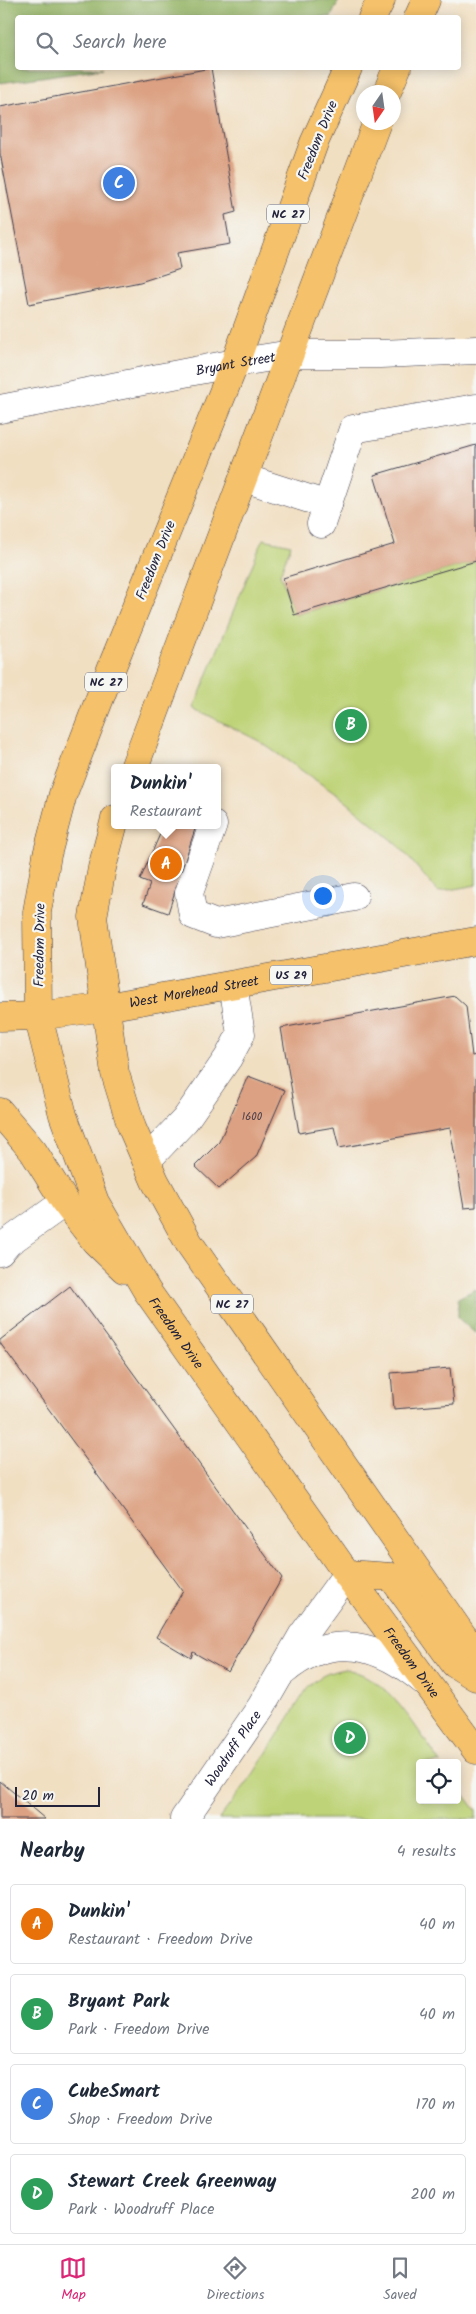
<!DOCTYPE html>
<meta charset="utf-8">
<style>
:root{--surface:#fff;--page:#f2f2f3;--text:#1f2937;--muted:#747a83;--line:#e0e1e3;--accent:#db2777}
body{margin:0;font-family:Kalam,sans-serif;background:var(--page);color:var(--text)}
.controls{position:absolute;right:15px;bottom:15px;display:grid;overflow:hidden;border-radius:5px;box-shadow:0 2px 12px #0003}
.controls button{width:45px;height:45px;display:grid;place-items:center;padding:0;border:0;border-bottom:1px solid var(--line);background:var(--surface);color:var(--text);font:25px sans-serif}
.compass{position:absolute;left:356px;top:85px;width:45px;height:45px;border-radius:50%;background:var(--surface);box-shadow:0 2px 12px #0003;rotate:193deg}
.scale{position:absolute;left:15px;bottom:12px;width:85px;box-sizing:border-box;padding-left:5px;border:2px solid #22223b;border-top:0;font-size:14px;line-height:18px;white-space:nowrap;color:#22223b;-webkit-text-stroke:4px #f6f6f2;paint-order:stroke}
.you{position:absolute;left:322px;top:895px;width:18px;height:18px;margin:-12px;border:4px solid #fff;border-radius:50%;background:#1a73e8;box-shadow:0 0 0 8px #1a73e833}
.badge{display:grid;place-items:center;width:32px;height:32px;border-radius:50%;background:var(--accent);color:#fff;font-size:16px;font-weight:700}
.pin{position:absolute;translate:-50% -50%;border:2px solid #fff;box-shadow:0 1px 5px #0006}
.popup{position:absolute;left:111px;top:764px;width:110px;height:65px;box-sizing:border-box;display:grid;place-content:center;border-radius:5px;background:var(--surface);filter:drop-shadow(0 1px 4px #0005);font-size:16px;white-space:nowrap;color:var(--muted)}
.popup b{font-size:19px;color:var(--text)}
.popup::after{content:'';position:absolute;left:50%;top:100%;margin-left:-10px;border:10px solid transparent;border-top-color:var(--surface)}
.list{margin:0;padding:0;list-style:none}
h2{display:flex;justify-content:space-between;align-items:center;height:65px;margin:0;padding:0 20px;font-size:21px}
h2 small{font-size:16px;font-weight:400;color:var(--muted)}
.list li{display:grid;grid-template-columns:32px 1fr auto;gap:15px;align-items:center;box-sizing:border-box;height:80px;margin:0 10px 10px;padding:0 10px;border:1px solid var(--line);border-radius:5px}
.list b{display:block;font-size:19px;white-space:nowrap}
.list p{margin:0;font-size:16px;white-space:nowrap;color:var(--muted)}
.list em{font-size:16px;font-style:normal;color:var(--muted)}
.icon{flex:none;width:28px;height:28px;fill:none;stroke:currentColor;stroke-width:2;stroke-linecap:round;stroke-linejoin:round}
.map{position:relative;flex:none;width:476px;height:1819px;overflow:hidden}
.search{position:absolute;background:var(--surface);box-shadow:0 2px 12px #0003;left:15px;right:15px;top:15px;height:55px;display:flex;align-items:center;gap:12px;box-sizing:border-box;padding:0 18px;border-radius:5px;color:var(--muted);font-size:19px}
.sheet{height:425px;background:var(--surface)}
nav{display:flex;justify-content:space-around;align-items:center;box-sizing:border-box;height:70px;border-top:1px solid var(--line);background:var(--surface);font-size:14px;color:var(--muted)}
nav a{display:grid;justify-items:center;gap:2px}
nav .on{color:var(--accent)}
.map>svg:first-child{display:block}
.green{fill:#bed377;stroke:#707a59}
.forest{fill:#96b568;stroke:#5c6c52}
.building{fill:#dca182}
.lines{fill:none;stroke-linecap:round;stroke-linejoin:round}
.minor-casing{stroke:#413e4f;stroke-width:29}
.major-casing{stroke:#413e4f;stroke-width:29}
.minor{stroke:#fff;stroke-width:28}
.major{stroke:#f5c16b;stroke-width:28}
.labels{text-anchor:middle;stroke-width:4.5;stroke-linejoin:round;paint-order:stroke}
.number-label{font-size:11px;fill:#50424d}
.shield{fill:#f6f6f2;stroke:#626272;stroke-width:1}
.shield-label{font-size:12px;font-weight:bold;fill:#22223b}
.street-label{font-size:14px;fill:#22223b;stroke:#f6f6f2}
</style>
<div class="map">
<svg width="476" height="1819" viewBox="0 0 476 1819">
<rect width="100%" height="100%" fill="#f6f6f2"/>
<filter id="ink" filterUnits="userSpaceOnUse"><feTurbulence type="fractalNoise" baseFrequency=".02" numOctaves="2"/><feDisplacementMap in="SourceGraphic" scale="10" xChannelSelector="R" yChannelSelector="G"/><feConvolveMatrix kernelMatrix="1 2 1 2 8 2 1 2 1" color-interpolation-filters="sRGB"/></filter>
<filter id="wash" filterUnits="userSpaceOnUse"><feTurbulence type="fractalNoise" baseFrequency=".0096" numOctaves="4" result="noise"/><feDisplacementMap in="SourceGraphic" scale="20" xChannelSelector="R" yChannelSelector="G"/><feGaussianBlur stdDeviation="1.12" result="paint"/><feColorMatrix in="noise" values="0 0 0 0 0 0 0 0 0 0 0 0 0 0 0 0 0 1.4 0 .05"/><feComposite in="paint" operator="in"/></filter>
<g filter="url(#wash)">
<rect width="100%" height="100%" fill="#f1dfc2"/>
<path class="green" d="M263,539l28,6 -11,29 15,41 181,-54v324l-38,7 -41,-48 -54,-45 -84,-58 -65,-33z
M345,1669c45,8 70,59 96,94h-21v37h37v-15l19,25v9h-257l33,-43 55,-87c11,-13 21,-17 38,-20z"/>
<path class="forest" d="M0,0h339l-8,17 -313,1v50h85l-103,15z
M476,1289v45l-18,-16v-20z"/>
<g id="blocks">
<path class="building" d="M211,68l25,144 -11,3 5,29 -53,9 3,16 -40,13 -111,22 -29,-151v-46z
M476,445v116l-182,54 -11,-37 112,-34 -21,-69z
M164,825h19l12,4 -27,84 -25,-9 7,-20 -10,-4z
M455,996l11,10 6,50 4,-1v152l-12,1 -14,-80 -111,20 -5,-21 -35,6 -18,-105z
M248,1076l37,14 -29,67 -37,32 -24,-23 24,-24z
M70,1286l212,292 -54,94 -35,-20 -2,6 -35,-21 27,-46 -183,-248v-3z
M450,1368l4,36 -60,5 -3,-36z
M0,1781l45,38h-45z"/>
</g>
</g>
<g filter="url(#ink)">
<use href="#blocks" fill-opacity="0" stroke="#413e4f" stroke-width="1"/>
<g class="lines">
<defs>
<g id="minor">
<path id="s1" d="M0,409l235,-46 56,-9h89l96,-4"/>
<path d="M244,478l84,27"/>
<path d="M321,524l32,-95 123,-21"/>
<path d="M213,825l-24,68 4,22 23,9 138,-27"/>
<path d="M147,1160l38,-40 43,-62 13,-24 -8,-49"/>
<path d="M0,1252l9,-10 56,-40"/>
<path d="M284,1671c48,-41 96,-27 141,11"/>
<path id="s2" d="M184,1819l77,-112 41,-71 45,-62"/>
</g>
<g id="major">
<path d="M372,18l9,-18"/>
<path d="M418,18l8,-18"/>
<path id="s3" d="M348,68l-34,75 -79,220 -122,301 -50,130 -16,61 -10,57 1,104 25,99 32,87 52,89 200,283 129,176"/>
<path d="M387,92l10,-24"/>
<path d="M134,768l243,-646"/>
<path d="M115,819l-13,49 -9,49 22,156 17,55 23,53 34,62 287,412"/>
<path id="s4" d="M0,1017l38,-1 68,-9 370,-66"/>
<path d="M0,1112l33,39 32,51 30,39 29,28"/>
<path d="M347,1574l45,3 63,87 21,13"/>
</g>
</defs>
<use href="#minor" class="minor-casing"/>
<use href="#major" class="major-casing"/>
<use href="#minor" class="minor"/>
<use href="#major" class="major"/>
</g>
</g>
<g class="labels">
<g class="number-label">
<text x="252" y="1120">1600</text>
</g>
<g class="shield">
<rect x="267" y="204.5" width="42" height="19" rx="4"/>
<rect x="85" y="672.5" width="42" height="19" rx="4"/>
<rect x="270" y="965.5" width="42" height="19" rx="4"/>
<rect x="211" y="1294.5" width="42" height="19" rx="4"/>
</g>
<g class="shield-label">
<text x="288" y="218">NC 27</text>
<text x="106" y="686">NC 27</text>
<text x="291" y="979">US 29</text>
<text x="232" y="1308">NC 27</text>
</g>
<g class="street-label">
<text transform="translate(317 140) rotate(-68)" y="5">Freedom Drive</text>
<text dy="5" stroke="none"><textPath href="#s1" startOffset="240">Bryant Street</textPath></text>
<text transform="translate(155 560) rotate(-68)" y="5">Freedom Drive</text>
<text transform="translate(39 945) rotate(-89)" y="5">Freedom Drive</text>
<text dy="5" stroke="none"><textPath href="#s4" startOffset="196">West Morehead Street</textPath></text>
<text dy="5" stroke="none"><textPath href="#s3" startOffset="1354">Freedom Drive</textPath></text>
<text dy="5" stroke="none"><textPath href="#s3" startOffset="1759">Freedom Drive</textPath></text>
<text dy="5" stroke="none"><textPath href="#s2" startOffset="86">Woodruff Place</textPath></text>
</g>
</g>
</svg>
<div class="controls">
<button><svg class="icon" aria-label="locate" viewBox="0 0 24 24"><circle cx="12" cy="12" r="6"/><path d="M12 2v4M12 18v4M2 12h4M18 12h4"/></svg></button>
</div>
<svg class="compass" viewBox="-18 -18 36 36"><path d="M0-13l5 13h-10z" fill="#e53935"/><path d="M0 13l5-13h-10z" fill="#747a83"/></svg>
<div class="scale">20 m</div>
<div class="you"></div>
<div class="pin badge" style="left:166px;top:864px;background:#e8710a">A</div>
<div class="popup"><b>Dunkin'</b>Restaurant</div>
<div class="pin badge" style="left:351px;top:725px;background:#2e9e5b">B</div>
<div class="pin badge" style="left:119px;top:183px;background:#3f7fe0">C</div>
<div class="pin badge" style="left:350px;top:1738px;background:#2e9e5b">D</div>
<div class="search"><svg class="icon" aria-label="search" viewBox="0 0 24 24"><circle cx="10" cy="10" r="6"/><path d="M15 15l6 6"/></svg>Search here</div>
</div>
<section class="sheet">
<h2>Nearby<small>4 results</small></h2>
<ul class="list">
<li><span class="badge" style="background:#e8710a">A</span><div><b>Dunkin'</b><p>Restaurant · Freedom Drive</p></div><em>40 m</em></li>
<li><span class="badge" style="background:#2e9e5b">B</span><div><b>Bryant Park</b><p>Park · Freedom Drive</p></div><em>40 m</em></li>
<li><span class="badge" style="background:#3f7fe0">C</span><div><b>CubeSmart</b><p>Shop · Freedom Drive</p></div><em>170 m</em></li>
<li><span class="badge" style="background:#2e9e5b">D</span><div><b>Stewart Creek Greenway</b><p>Park · Woodruff Place</p></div><em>200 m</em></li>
</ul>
</section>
<nav>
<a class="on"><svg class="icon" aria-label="map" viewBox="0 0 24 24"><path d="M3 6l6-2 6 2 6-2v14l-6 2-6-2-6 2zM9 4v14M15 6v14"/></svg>Map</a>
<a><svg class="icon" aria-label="directions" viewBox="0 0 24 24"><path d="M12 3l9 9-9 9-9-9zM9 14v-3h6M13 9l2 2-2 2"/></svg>Directions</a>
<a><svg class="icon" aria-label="saved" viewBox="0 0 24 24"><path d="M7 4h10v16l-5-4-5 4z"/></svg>Saved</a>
</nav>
